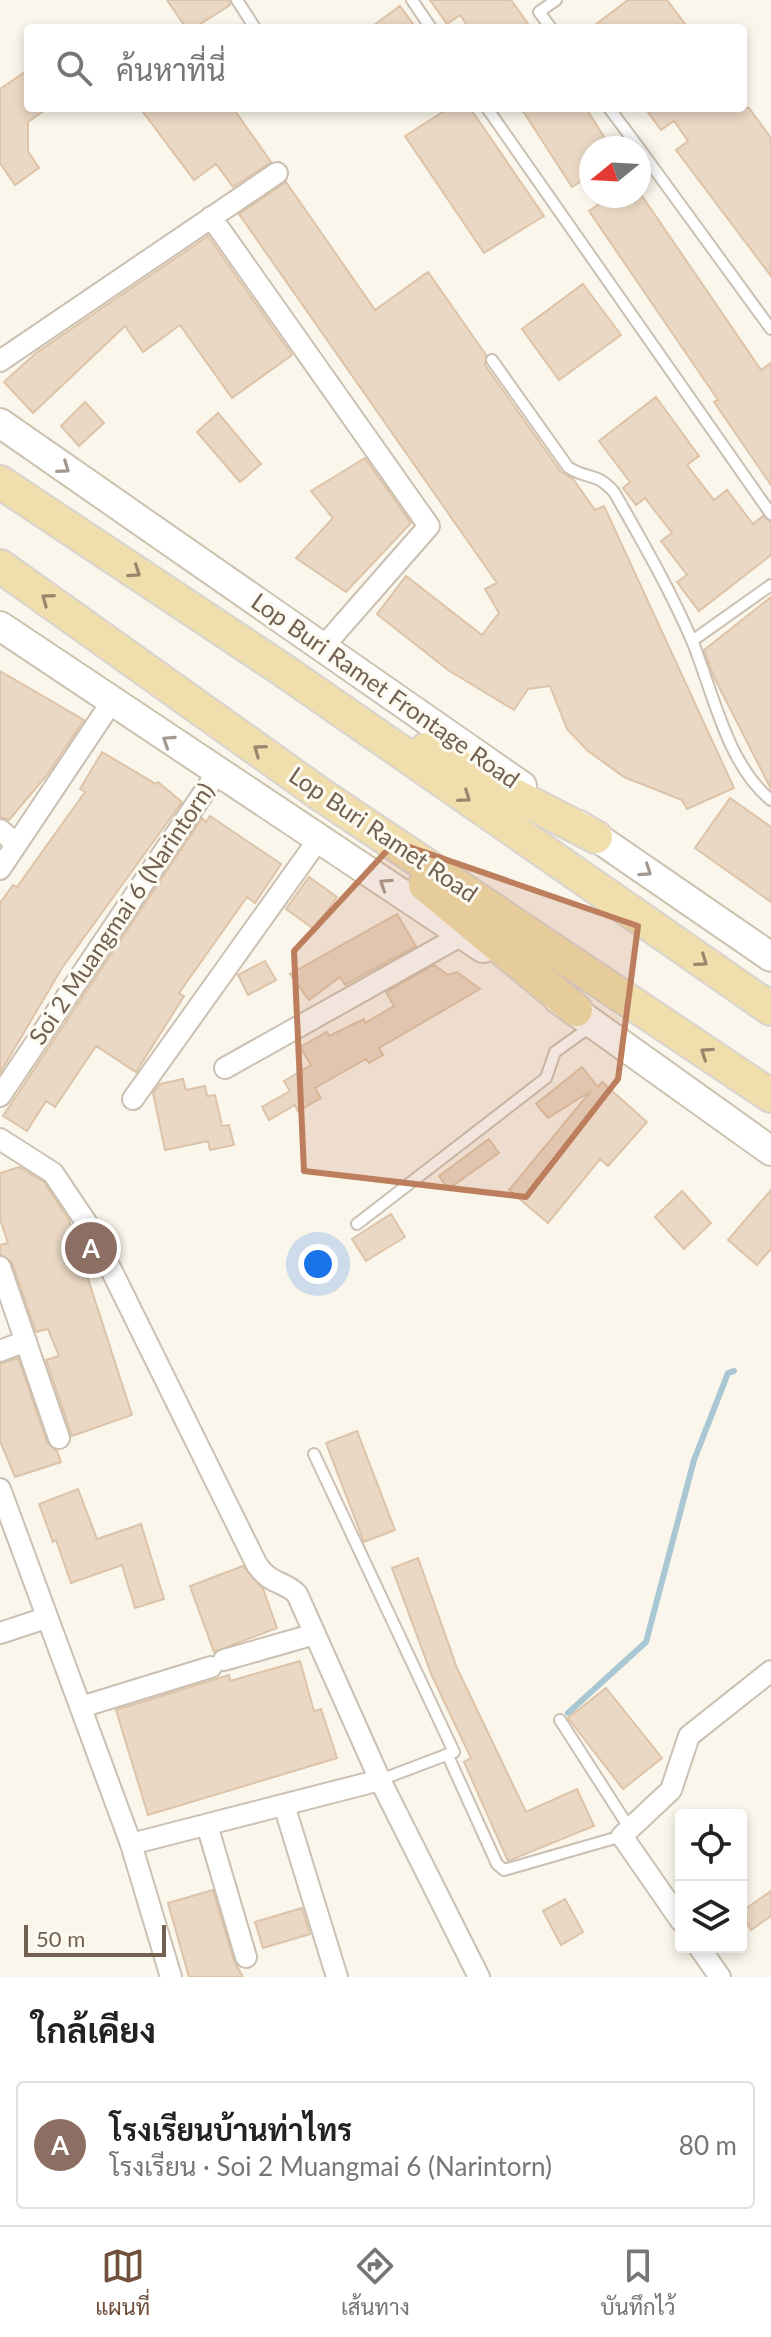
<!DOCTYPE html>
<html lang="th">
<meta charset="utf-8">
<style>
:root{--surface:#fff;--page:#f2f2f2;--text:#222;--muted:#767676;--line:#e0e0e0;--accent:#72503e}
body{margin:0;font-family:Lato,Sarabun,sans-serif;background:var(--page);color:var(--text)}
.controls{position:absolute;right:24px;bottom:24px;display:grid;overflow:hidden;border-radius:8px;box-shadow:0 4px 12px #0003}
.controls button{width:72px;height:72px;display:grid;place-items:center;padding:0;border:0;border-bottom:2px solid var(--line);background:var(--surface);color:var(--text);font:40px sans-serif}
.compass{position:absolute;left:579px;top:136px;width:72px;height:72px;border-radius:50%;background:var(--surface);box-shadow:0 4px 12px #0003;rotate:252deg}
.scale{position:absolute;left:24px;bottom:20px;width:142px;box-sizing:border-box;padding-left:8px;border:4px solid #726151;border-top:0;font-size:22px;line-height:28px;white-space:nowrap;color:#726151;-webkit-text-stroke:6px #fdfaf1;paint-order:stroke}
.you{position:absolute;left:318px;top:1264px;width:28px;height:28px;margin:-20px;border:6px solid #fff;border-radius:50%;background:#1a73e8;box-shadow:0 0 0 12px #1a73e833}
.badge{display:grid;place-items:center;width:52px;height:52px;border-radius:50%;background:var(--accent);color:#fff;font-size:26px;font-weight:700}
.pin{position:absolute;translate:-50% -50%;border:4px solid #fff;box-shadow:0 2px 8px #0006}
.list{margin:0;padding:0;list-style:none}
h2{display:flex;justify-content:space-between;align-items:center;height:104px;margin:0;padding:0 32px;font-size:34px}
h2 small{font-size:26px;font-weight:400;color:var(--muted)}
.list li{display:grid;grid-template-columns:52px 1fr auto;gap:24px;align-items:center;box-sizing:border-box;height:128px;margin:0 16px 16px;padding:0 16px;border:2px solid var(--line);border-radius:8px}
.list b{display:block;font-size:30px;white-space:nowrap}
.list p{margin:0;font-size:26px;white-space:nowrap;color:var(--muted)}
.list em{font-size:26px;font-style:normal;color:var(--muted)}
.icon{flex:none;width:44px;height:44px;fill:none;stroke:currentColor;stroke-width:2;stroke-linecap:round;stroke-linejoin:round}
.map{position:relative;flex:none;width:771px;height:1977px;overflow:hidden}
.search{position:absolute;background:var(--surface);box-shadow:0 4px 12px #0003;left:24px;right:24px;top:24px;height:88px;display:flex;align-items:center;gap:20px;box-sizing:border-box;padding:0 28px;border-radius:8px;color:var(--muted);font-size:30px}
.sheet{height:248px;background:var(--surface)}
nav{display:flex;justify-content:space-around;align-items:center;box-sizing:border-box;height:112px;border-top:2px solid var(--line);background:var(--surface);font-size:22px;color:var(--muted)}
nav a{display:grid;justify-items:center;gap:4px}
nav .on{color:var(--accent)}
.map>svg:first-child{display:block}
.lines{fill:none;stroke-linecap:round;stroke-linejoin:round}
.stream{stroke:#a9c7d2;stroke-width:6}
.building{fill:#ead8c4;stroke:#ddc3a8;stroke-width:2}
.lane-casing{stroke:#cbc0b2;stroke-width:14}
.street-casing{stroke:#cbc0b2;stroke-width:24}
.secondary-casing{stroke:#cdc1b0;stroke-width:32}
.primary-casing{stroke:#d8d3ce;stroke-width:36}
.lane{stroke:#fff;stroke-width:10}
.street{stroke:#fff;stroke-width:20}
.secondary{stroke:#fff;stroke-width:28}
.primary{stroke:#f0dfac;stroke-width:32}
.oneway{stroke:#a3988e}
.oneway2{stroke:#98876c}
.marked{fill:#bc7e5c;fill-opacity:0.2;stroke:#bc7e5c;stroke-width:6;stroke-linejoin:round}
.labels{text-anchor:middle;stroke-width:6;stroke-linejoin:round;paint-order:stroke}
.street-label{font-size:24px;fill:#726151;stroke:#fdfaf1}
</style>
<div class="map">
<svg width="771" height="1977" viewBox="0 0 771 1977">
<rect width="100%" height="100%" fill="#faf6eb"/>
<g class="lines">
<path class="stream" d="M568,1713l78,-71 48,-182 34,-87 6,-2"/>
</g>
<path class="building" d="M167,0h62l1,5 -36,23h-8z
M430,0h81l20,28h-62l-9,-13 -13,9z
M628,0h39l21,28h-97z
M400,6l16,22h-46z
M28,70v38h20l-20,14v29l11,17 -24,17 -15,-22v-74z
M140,108h93l38,54 -38,25 -17,-23 -22,16z
M449,108h21l74,108 -60,37 -79,-117z
M521,108h65l25,40h-20v27l-19,12z
M645,108h104l22,30v138l-95,-126 12,-9 -14,-20 -13,9z
M286,182l89,128 53,-38 58,83 -1,10 76,107 12,7 22,31 9,-4 130,282 -47,21 -5,-9 -58,-23 -36,-26 -21,-22 -17,-43 -22,3 -14,21 -66,-40 -71,-56 29,-38 76,59 17,-22 -14,-24 12,-6 -258,-369z
M610,196h32l119,174 10,-7v122l-57,-83 4,-2 -129,-189z
M208,236l84,119 -60,43 -52,-73 -37,27 -18,-26 -92,87 -29,-31 32,-29z
M583,284l38,51 -62,45 -37,-51z
M656,397l43,59 -12,9 27,35 13,-10 26,34 10,-8 8,6v33l-72,56 -22,-29 10,-7 -26,-34 11,-8 -27,-35 -9,7 -13,-17 7,-6 -31,-41z
M85,402l19,21 -25,23 -18,-20z
M218,413l43,51 -21,18 -43,-50z
M365,458l46,65 -65,69 -50,-34 37,-40 -22,-27z
M771,597v192l-57,-112 -10,-27z
M0,671l84,49 -37,55 -38,45 -9,-3z
M102,752l54,32 2,-2 24,20 -120,166 -62,105v-170l13,-18 4,2 68,-95 -5,-3z
M730,798l41,29v75l-76,-54z
M210,816l71,48 -26,39 -8,-6 -68,96 5,3 -48,76 -40,-26 -41,61 -9,-6 -19,30 -24,-15 199,-298 4,4z
M309,877l28,20 -23,32 -28,-20z
M397,914l19,32 -71,39 -5,-8 -31,23 -19,-26z
M265,961l11,19 -28,15 -10,-20z
M434,965l14,10 9,-3 23,17 -101,59 4,7 -14,8 -3,-4 -51,29 6,10 -23,13 -3,-6 -26,15 -7,-13 28,-16 -6,-10 27,-16 -11,-18 27,-15 2,4 35,-17 1,4 29,-17 -8,-14z
M582,1067l16,20 4,-5 45,40 -39,44 -8,-7 -52,64 -39,-33 82,-99 -43,27 -12,-14z
M183,1079l3,11 19,-4 2,10 8,-1 7,31 7,-1 5,20 -24,5 -2,-9 -43,9 -12,-57 7,-9z
M489,1139l10,14 -51,36 -9,-13z
M19,1167l25,15 25,38 63,195 -60,21 -26,-76 13,-4 -11,-27 -12,3 -24,-69 -12,-9v-9l8,-2 -8,-24v-46z
M771,1190v59l-14,16 -29,-25z
M682,1191l29,32 -27,26 -29,-32z
M391,1214l14,23 -39,24 -14,-22z
M18,1358l29,84 10,9 4,11 -46,15 -15,-36v-77z
M357,1431l38,99 -31,12 -38,-99z
M78,1489l19,50 44,-15 23,75 -29,9 -13,-43 -51,18 -15,-43 -3,2 -14,-38z
M418,1558l39,110 69,144 51,-23 17,37 -86,35 -44,-99 7,-4 -39,-82 -40,-108z
M243,1566l20,23 14,39 -63,24 -24,-66z
M300,1661l14,50 7,-2 16,49 -189,57 -32,-105 113,-35 1,6z
M606,1688l56,70 -39,31 -55,-71z
M213,1890l21,71 9,16h-54l-21,-74z
M771,1891v25l-20,14 -10,-18z
M565,1899l18,33 -22,13 -18,-34z
M302,1908l8,26 -47,14 -8,-26z"/>
<g class="lines">
<defs>
<path id="lane" d="M237,0l18,28
M412,0l19,28
M551,28l-12,-16 17,-12
M487,108l284,406
M609,108l30,40
M639,148l132,181
M492,360l76,107c18,13 28,4 46,25 28,49 57,99 79,151 21,52 34,121 78,157
M692,641l79,-56
M357,1224l189,-146 9,-26 35,-25
M314,1454l140,298 -74,28
M560,1720l70,109
M448,1756l49,108 7,6 118,-34"/>
<path id="street" d="M211,217l218,309 -106,121
M0,361l277,-188
M0,830l17,14
M0,869l111,-166
M225,1068l237,-133
M0,1096l217,-323
M133,1099l185,-259
M0,1139l53,34 39,58 165,334c15,21 26,15 40,29l83,186 99,197
M0,1267l59,171
M0,1351l26,-10
M0,1489l131,355 40,133
M0,1633l46,-15
M224,1660l91,-26
M81,1707l130,-40
M284,1805l53,172
M207,1825l39,132
M131,1844l249,-64
M681,1921l-59,-85 49,-46 18,-54 82,-65
M699,1947l21,30"/>
<path id="secondary" d="M0,423l522,363
M0,626l483,322
M579,825l192,132
M557,998l214,153"/>
<path id="primary" d="M0,482l283,188 488,339
M0,566l320,228 451,302
M426,749l170,88
M425,885l151,125"/>
</defs>
<use href="#lane" class="lane-casing"/>
<use href="#street" class="street-casing"/>
<use href="#secondary" class="secondary-casing"/>
<use href="#primary" class="primary-casing"/>
<use href="#lane" class="lane"/>
<use href="#street" class="street"/>
<use href="#secondary" class="secondary"/>
<use href="#primary" class="primary"/>
</g>
<defs><path id="oneway-chevron" d="M-2-3.5L2.5 0L-2 3.5" fill="none" stroke-width="1.6" stroke-linecap="round" stroke-linejoin="round" transform="scale(2)"/></defs>
<g class="oneway">
<use href="#oneway-chevron" transform="translate(64 468) rotate(35)"/>
<use href="#oneway-chevron" transform="translate(168 741) rotate(-147)"/>
<use href="#oneway-chevron" transform="translate(646 871) rotate(34)"/>
<use href="#oneway-chevron" transform="translate(385 884) rotate(-147)"/>
</g>
<g class="oneway2">
<use href="#oneway-chevron" transform="translate(135 572) rotate(34)"/>
<use href="#oneway-chevron" transform="translate(47 599) rotate(-144)"/>
<use href="#oneway-chevron" transform="translate(259 750) rotate(-144)"/>
<use href="#oneway-chevron" transform="translate(465 797) rotate(35)"/>
<use href="#oneway-chevron" transform="translate(702 961) rotate(35)"/>
<use href="#oneway-chevron" transform="translate(706 1053) rotate(-146)"/>
</g>
<path class="marked" d="M395,842l243,84 -20,153 -92,118 -222,-26 -10,-220z"/>
<g class="labels">
<g class="street-label">
<text transform="translate(385 691) rotate(35)" y="8">Lop Buri Ramet Frontage Road</text>
<text transform="translate(383 835) rotate(34)" y="8">Lop Buri Ramet Road</text>
<text transform="translate(122 914) rotate(-56)" y="8">Soi 2 Muangmai 6 (Narintorn)</text>
</g>
</g>
</svg>
<div class="controls">
<button><svg class="icon" aria-label="locate" viewBox="0 0 24 24"><circle cx="12" cy="12" r="6"/><path d="M12 2v4M12 18v4M2 12h4M18 12h4"/></svg></button>
<button><svg class="icon" aria-label="layers" viewBox="0 0 24 24"><path d="M12 4l9 5-9 5-9-5zM3 14l9 5 9-5"/></svg></button>
</div>
<svg class="compass" viewBox="-18 -18 36 36"><path d="M0-13l5 13h-10z" fill="#e53935"/><path d="M0 13l5-13h-10z" fill="#767676"/></svg>
<div class="scale">50 m</div>
<div class="you"></div>
<div class="pin badge" style="left:91px;top:1248px;background:#8d6e63">A</div>
<div class="search"><svg class="icon" aria-label="search" viewBox="0 0 24 24"><circle cx="10" cy="10" r="6"/><path d="M15 15l6 6"/></svg>ค้นหาที่นี่</div>
</div>
<section class="sheet">
<h2>ใกล้เคียง<small></small></h2>
<ul class="list">
<li><span class="badge" style="background:#8d6e63">A</span><div><b>โรงเรียนบ้านท่าไทร</b><p>โรงเรียน · Soi 2 Muangmai 6 (Narintorn)</p></div><em>80 m</em></li>
</ul>
</section>
<nav>
<a class="on"><svg class="icon" aria-label="map" viewBox="0 0 24 24"><path d="M3 6l6-2 6 2 6-2v14l-6 2-6-2-6 2zM9 4v14M15 6v14"/></svg>แผนที่</a>
<a><svg class="icon" aria-label="directions" viewBox="0 0 24 24"><path d="M12 3l9 9-9 9-9-9zM9 14v-3h6M13 9l2 2-2 2"/></svg>เส้นทาง</a>
<a><svg class="icon" aria-label="saved" viewBox="0 0 24 24"><path d="M7 4h10v16l-5-4-5 4z"/></svg>บันทึกไว้</a>
</nav>
